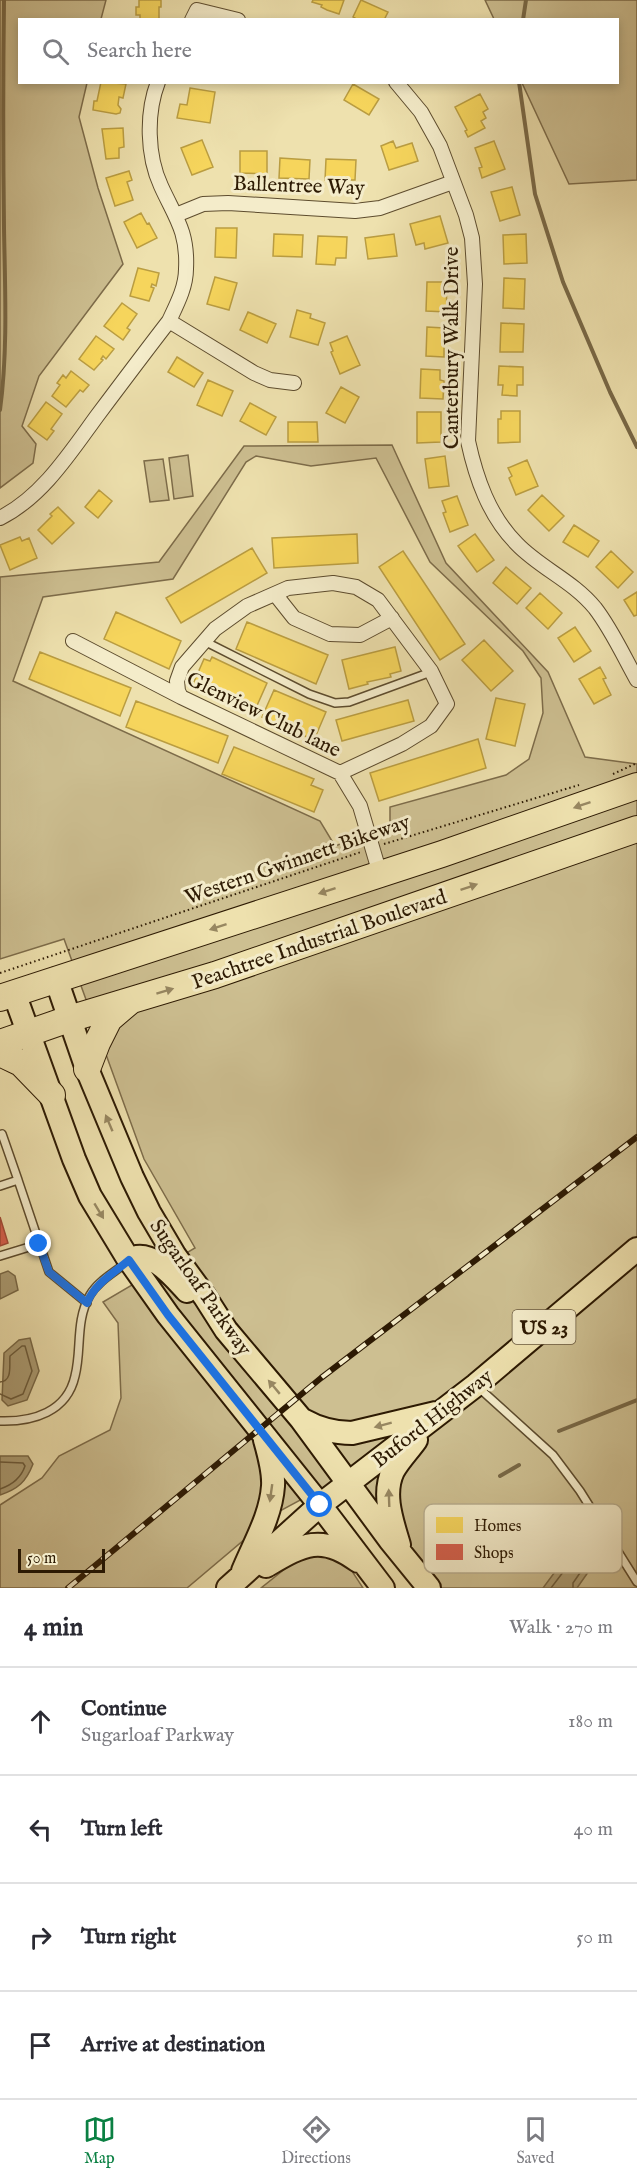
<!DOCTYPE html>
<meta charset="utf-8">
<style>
:root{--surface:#fff;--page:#f2f2f3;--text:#2b2b33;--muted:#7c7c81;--line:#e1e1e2;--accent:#0b8043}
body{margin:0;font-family:"IM FELL English",serif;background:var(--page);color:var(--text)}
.scale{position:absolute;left:18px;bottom:15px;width:87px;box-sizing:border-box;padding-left:6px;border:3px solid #2d1a03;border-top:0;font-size:16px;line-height:21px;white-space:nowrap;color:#2d1a03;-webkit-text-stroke:4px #f4ecca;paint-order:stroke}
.stop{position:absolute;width:18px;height:18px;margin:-14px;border:4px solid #1a73e8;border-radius:50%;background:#fff}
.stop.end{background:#1a73e8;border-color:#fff;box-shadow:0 2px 6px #0008}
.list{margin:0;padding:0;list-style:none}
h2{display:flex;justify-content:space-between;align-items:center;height:78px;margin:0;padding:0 24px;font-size:26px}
h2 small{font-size:20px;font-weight:400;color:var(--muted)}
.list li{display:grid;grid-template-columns:39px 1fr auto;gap:18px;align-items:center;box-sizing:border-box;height:108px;padding:0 24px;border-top:2px solid var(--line)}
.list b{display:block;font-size:22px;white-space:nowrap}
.list p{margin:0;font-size:20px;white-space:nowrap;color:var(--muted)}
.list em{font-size:20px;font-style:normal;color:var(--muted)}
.icon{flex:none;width:33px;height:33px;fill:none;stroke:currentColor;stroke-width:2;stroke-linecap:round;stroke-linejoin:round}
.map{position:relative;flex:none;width:637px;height:1588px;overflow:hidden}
.search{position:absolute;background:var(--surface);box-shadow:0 3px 9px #0003;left:18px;right:18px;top:18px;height:66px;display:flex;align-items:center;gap:15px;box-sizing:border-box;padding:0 21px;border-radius:0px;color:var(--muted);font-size:22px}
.sheet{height:510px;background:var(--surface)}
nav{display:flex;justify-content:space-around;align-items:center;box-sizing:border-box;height:84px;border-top:2px solid var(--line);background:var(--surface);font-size:16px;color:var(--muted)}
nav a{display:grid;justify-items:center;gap:3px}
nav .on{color:var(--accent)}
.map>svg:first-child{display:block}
.green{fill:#cdbf91;stroke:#7d6c4a;stroke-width:1.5;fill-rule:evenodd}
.water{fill:#ac9d74;stroke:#796947;stroke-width:1.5}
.homes{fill:#f6d55c;stroke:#ba9d41;stroke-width:1.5}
.shops{fill:#d6604d;stroke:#a34b37;stroke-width:1.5}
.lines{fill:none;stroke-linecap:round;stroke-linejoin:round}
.shore{stroke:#6c5c3c;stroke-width:1.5}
.stream{stroke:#796947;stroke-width:4}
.lane-casing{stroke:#5d4c2e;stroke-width:10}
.street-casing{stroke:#5d4c2e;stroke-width:16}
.primary-casing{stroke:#2d1a03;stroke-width:26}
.highway-casing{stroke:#2d1a03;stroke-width:28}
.path{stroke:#2d1a03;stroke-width:2;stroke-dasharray:1.5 3;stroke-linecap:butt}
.lane{stroke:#f4ecca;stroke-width:7}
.street{stroke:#f4ecca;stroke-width:14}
.primary{stroke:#eee1ae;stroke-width:22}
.highway{stroke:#eee1ae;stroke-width:26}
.rail-casing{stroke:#2d1a03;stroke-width:6}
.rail{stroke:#f4ecca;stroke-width:4;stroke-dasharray:11;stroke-linecap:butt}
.oneway{fill:#978761}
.route{stroke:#1a73e8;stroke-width:8}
.labels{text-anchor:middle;stroke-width:6;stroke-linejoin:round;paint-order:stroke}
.shield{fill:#f4ecca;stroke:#69593f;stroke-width:1.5}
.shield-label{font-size:20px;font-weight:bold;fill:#2d1a03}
.street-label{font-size:21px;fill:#2d1a03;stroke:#f4ecca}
.key{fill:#f4ecca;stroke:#b8ad8e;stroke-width:1.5}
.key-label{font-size:16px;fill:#2d1a03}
</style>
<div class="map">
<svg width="637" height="1588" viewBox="0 0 637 1588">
<rect width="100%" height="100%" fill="#eee1ae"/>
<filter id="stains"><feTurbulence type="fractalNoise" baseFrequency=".00333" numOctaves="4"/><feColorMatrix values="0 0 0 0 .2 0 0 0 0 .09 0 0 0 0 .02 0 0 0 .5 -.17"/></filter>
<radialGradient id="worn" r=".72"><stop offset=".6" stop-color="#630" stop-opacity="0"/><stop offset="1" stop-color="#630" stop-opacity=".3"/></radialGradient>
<path class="green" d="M0,0h106l-5,19 -81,1v62l67,1 -8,34 19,71 25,76 -84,112 -17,50 14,18 -3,19 -33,25z
M485,0h152v180l-68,4 -47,-101 96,-1v-62l-124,-1z
M392,445l54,118 102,109 37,85 52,7v824h-214l-82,-110 -65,35 -89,75h-187v-83l42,-27 17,-22 51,-26 11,-32 -3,-75 -15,-21 92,-54 -51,-89 -80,-220 -64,20v-382l159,-15 85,-116zM256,456l55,10 65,-8 54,104 93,89 18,27 2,35 -14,46 -23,16 -116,32v18l-55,21 -15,-25 -307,-140 30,-84 130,-18 73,-117z
M188,455l5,41 -19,3 -5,-41z
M163,459l6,41 -19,2 -6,-41z
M308,1554l17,2 25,12 13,20h-102l30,-24z"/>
<path class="water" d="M8,1271l7,5 3,14 -18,9v-25z
M30,1338l9,33 -12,29 -19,6 -6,-6 2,-47 15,-13z
M0,1456h28l5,8c-7,18 -15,25 -33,31z
M576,1554l15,14 -14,20h-34l23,-31z"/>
<path class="homes" d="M139,0h22v7h-2v12l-19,1v-5h-4v-8h3z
M313,0h31l-5,14 -12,-4 -6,-3 1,-2 -10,-3z
M361,0l27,12 -4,8h-26l-5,-3z
M101,82l25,2 -3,14 -4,-1 -1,8 3,4 -1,4 -4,1 -23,-4 1,-9h3z
M353,84l26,15 -10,16 -25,-15z
M190,88l25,4 -5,31 -33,-5 3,-14 7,1z
M480,94l8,15 -5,3 3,6 -5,3 4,7 -17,9 -3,-6 2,-1 -12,-23z
M123,128l1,19 -5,1v10l-13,1 -4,-30z
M202,140l11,27 -21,8 -11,-27z
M393,141l3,7 16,-5 6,18 -29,9 -8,-24z
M494,141l11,28 -23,9 -3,-10 3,-1 -7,-19z
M240,151h27v23l-27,-1z
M280,158l30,2 -1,19 -30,-1z
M326,159l30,1 -1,20h-30z
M129,171l3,9 -5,2 6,18 -18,6 -9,-28z
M512,187l8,28 -20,6 -9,-29z
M141,213l6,11 2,-1 8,15 -20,10 -13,-26z
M440,216l8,27 -23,6 -1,-6 -8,2 -6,-21z
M216,228h21l-1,30 -21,-1z
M274,234l29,1 -1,22 -29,-1z
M394,234l3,22 -29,3 -3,-21z
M526,234l1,29 -23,1 -1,-29z
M318,236l29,1 -1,21h-10l-1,7 -19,-1z
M138,268l21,5 -3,13 -4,-2 -1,3 3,1 -5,13 -19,-5z
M215,277l22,6 -8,27 -22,-6z
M504,278l21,1 -1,30 -21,-1z
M427,282h19l1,30 -21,-1z
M122,303l15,11 -10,14 3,2 -7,10 -19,-14z
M297,310l14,4 -1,4 15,5 -7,22 -28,-8z
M248,312l28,12 -9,19 -27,-13z
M501,323l23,1 -1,28h-23z
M427,327l17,1v29l-18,-1z
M96,336l18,13 -8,10 -3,-3 -2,3 2,1 -9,10 -15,-11z
M347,336l13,29 -20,9 -9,-22 2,-1 -3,-8z
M177,357l26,16 -9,14 -26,-15z
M499,366l24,1v18h-6v11l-15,-1 1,-10h-5z
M421,369l19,1v10l4,1 -1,18 -23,-1z
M71,371l18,14 -6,7 -3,-2 -14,17 -14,-11 8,-11 -3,-2 6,-8 3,3z
M208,380l25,11 -11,25 -25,-11z
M341,387l18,10 -14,26 -19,-10z
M46,402l16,12 -11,15 3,2 -7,9 -19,-14z
M250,403l26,14 -10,18 -26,-14z
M501,411h19v31l-22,1v-24h3z
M417,412h24v30l-24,1z
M288,422h29l1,20h-30z
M445,456l4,30 -20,2 -4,-29z
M527,460l11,26 -22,9 -7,-17 3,-2 -4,-8z
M99,490l13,11 -14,17 -13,-11z
M542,495l22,21 -15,15 -21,-21z
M457,496l11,29 -18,7 -7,-19 3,-1 -4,-11z
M58,507l16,16 -22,21 -14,-14 14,-14 -2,-2z
M574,525l25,16 -11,16 -25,-15z
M357,534l1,29 -84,5 -2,-30z
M475,534l19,26 -17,12 -19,-26z
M20,537l2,4 7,-3 8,20 -27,12 -10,-25z
M252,548l15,25 -86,50 -15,-25z
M403,551l62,93 -25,16 -61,-93z
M611,551l22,21 -15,16 -22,-21z
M506,567l25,21 -14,16 -24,-21z
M637,592v23l-3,1 -10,-16z
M540,593l22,20 -14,16 -22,-21z
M116,612l65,29 -12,28 -65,-30z
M247,622l81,33 -12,29 -80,-35z
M575,627l16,24 -17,11 -16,-24z
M484,640l29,31 -22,20 -29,-31z
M395,647l6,24 -11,3 1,3 -24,5 1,2 -19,5 -7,-29z
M40,652l91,36 -11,28 -91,-37z
M212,657l55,26 -12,27 -62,-26 11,-25 6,2z
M600,667l6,11 -3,1 8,16 -17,9 -15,-25z
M274,690l52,22 -12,28 -52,-23z
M496,698l29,6 -10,42 -29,-7z
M408,700l6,21 -72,20 -6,-21z
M136,701l92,35 -10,27 -92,-36z
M478,739l8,29 -107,33 -9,-28z
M234,747l80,32 -3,6 12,5 -9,22 -92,-38z"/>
<path class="shops" d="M0,1217l8,26 -8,3z"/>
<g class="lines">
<path class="shore" d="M0,1382c13,-1 9,-17 10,-26l12,-10h3l7,25 -9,23 -12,5 -11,-5
M0,1462l23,1 2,3c-4,12 -13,19 -25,23
M551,1588l19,-25 4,-2 8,9 -9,13v5"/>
<path class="stream" d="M523,20l3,-20
M519,82l16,112 28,88 47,110 27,55
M0,410c8,-60 5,-122 4,-182 -1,-76 -1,-152 0,-228
M559,1431l78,-31
M500,1476l19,-11"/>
<defs>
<path id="lane" d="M204,641l105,53 26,9 14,-1 82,-30
M0,1135l2,-1 16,46
M0,1186l18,-6 31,92 38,31
M0,1256l39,-12
M479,1388l74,67 27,36 57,91
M0,1421c33,1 67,-9 75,-45 7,-27 0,-55 15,-81 8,-14 25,-23 37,-33"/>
<path id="street" d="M192,20l5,-10 41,10
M396,82l25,30 19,34 26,69 6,23 3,46 -7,157c8,37 21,75 49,103 23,24 56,37 78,64 17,22 29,49 42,72
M176,215l27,-11 25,-1 127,8 25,-3 73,-26
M169,321l85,52 16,7 24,3
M0,518c42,-21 70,-65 97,-102 24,-32 48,-64 72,-95 8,-17 17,-34 17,-52 2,-38 -11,-52 -25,-83 -14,-30 -15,-73 -3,-104
M275,594l19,24 36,16 30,1 32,-17
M73,641l108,56 159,76 20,33 20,68
M181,697l-3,-6 -1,-10 5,-14 33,-38 32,-23 41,-18 45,-5 23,4 22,13 53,71 16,33 -16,22 -29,18 -62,29"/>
<path id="primary" d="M56,979l31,90 45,108 17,35 26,44 30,41 21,33 75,89 89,121 39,48
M14,993l60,166 16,37 37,61 41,58 152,190 63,83
M129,1260c21,-13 45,17 58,31
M303,1420c16,9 30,13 49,13l84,-20
M399,1545c-7,-24 -17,-51 -6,-74 6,-11 16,-21 23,-31
M266,1566c36,-21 55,-33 92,-5
M243,1571c11,-27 28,-55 30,-85 1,-15 -4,-32 -8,-46
M228,1588l92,-83 156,-120 161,-136"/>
<path id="highway" d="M0,998l442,-144 195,-68
M0,1043l69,-24 146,-44 422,-146
M0,1053l21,10 31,32
M87,1069l10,-26 12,-24 20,-17"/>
</defs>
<use href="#lane" class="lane-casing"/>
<use href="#street" class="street-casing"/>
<use href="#primary" class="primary-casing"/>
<use href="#highway" class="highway-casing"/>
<path class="path" d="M613,774l24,-11
M384,844l195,-59
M0,973l361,-121"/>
<use href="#lane" class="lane"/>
<use href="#street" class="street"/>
<use href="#primary" class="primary"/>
<use href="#highway" class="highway"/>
<defs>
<path id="rail" d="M68,1588l253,-210 316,-241"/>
</defs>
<use href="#rail" class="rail-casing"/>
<use href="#rail" class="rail"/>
</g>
<defs><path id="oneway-solid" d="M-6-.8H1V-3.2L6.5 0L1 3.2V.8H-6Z" transform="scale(1.5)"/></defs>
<g class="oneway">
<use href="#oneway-solid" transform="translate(582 805) rotate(161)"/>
<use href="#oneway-solid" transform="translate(469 887) rotate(-19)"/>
<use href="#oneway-solid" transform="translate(327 891) rotate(162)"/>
<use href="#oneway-solid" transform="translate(218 927) rotate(162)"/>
<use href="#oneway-solid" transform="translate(165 991) rotate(-17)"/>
<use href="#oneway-solid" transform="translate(109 1123) rotate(-113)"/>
<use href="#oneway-solid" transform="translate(99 1211) rotate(59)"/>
<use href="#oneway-solid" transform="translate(274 1387) rotate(-130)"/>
<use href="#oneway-solid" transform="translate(383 1425) rotate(165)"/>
<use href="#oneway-solid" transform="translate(271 1493) rotate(98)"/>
<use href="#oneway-solid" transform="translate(389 1498) rotate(-92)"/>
</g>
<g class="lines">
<path class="route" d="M39,1244l10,28 38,31c7,-19 27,-30 42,-43l39,55 152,190"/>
</g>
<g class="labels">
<rect class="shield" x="512.5" y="1310" width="63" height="34" rx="4.5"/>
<g class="shield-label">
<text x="544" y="1334">US 23</text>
</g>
<g class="street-label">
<text transform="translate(299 185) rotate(2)" y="7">Ballentree Way</text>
<text transform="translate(451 348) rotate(-90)" y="7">Canterbury Walk Drive</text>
<text transform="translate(264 714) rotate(26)" y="7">Glenview Club lane</text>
<text transform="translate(297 859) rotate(-19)" y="7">Western Gwinnett Bikeway</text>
<text transform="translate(319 939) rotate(-19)" y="7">Peachtree Industrial Boulevard</text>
<text transform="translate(201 1287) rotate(55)" y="7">Sugarloaf Parkway</text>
<text transform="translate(432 1418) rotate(-38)" y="7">Buford Highway</text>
</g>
</g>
<rect x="424" y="1504" width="198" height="69" rx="9" class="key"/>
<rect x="436" y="1517" width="27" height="16" fill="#f6d55c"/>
<rect x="436" y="1544" width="27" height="16" fill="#d6604d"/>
<g class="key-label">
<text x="474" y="1531">Homes</text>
<text x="474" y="1558">Shops</text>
</g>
<rect width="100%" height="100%" filter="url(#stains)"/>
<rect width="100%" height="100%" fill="url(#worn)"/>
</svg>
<div class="scale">50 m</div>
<div class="stop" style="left:320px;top:1505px"></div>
<div class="stop end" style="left:39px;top:1244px"></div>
<div class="search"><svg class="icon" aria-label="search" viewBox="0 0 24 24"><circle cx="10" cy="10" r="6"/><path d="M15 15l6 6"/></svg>Search here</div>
</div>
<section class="sheet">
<h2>4 min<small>Walk · 270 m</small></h2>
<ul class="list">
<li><svg class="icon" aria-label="ahead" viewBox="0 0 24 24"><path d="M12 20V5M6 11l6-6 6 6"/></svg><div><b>Continue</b><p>Sugarloaf Parkway</p></div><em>180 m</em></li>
<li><svg class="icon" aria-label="left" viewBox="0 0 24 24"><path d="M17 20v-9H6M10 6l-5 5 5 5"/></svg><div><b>Turn left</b></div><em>40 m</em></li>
<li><svg class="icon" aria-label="right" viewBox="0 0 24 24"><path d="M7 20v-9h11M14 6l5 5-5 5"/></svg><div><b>Turn right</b></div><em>50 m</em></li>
<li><svg class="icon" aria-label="arrive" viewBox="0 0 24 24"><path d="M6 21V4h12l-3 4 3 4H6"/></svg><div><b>Arrive at destination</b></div></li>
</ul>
</section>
<nav>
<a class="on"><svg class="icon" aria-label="map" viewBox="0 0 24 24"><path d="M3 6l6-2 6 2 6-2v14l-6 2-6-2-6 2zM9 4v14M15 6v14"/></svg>Map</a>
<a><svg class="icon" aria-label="directions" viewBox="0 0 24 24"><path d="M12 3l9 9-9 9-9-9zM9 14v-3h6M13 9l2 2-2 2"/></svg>Directions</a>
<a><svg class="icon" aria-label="saved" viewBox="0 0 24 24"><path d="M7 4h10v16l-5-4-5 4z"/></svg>Saved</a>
</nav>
